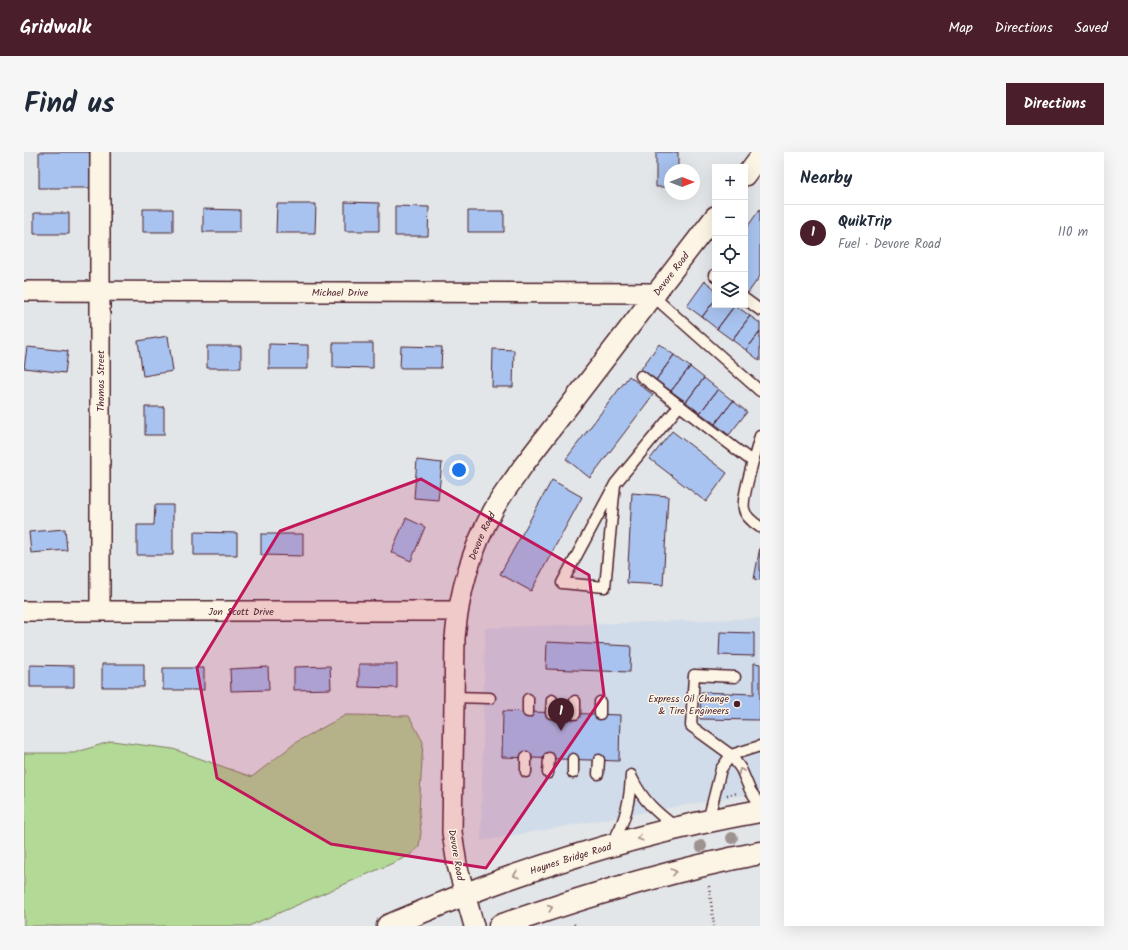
<!DOCTYPE html>
<meta charset="utf-8">
<style>
:root{--surface:#fff;--page:#f6f6f7;--text:#1f2937;--muted:#747a83;--line:#e0e1e3;--accent:#4a1f2b}
body{margin:0;font-family:Kalam,sans-serif;background:var(--page);color:var(--text)}
.controls{position:absolute;right:12px;top:12px;display:grid;overflow:hidden;border-radius:0px;box-shadow:0 4px 16px #0002}
.controls button{width:36px;height:36px;display:grid;place-items:center;padding:0;border:0;border-bottom:1px solid var(--line);background:var(--surface);color:var(--text);font:20px sans-serif}
.compass{position:absolute;left:640px;top:12px;width:36px;height:36px;border-radius:50%;background:var(--surface);box-shadow:0 4px 16px #0002;rotate:90deg}
.you{position:absolute;left:435px;top:318px;width:14px;height:14px;margin:-10px;border:3px solid #fff;border-radius:50%;background:#1a73e8;box-shadow:0 0 0 6px #1a73e833}
.badge{display:grid;place-items:center;width:26px;height:26px;border-radius:50%;background:var(--accent);color:#fff;font-size:13px;font-weight:700}
.pin{position:absolute;translate:-50% -33px;filter:drop-shadow(0 1px 2px #0008)}
.pin::after{content:'';position:absolute;top:21px;width:14px;height:12px;background:inherit;clip-path:polygon(0 0,100% 0,50% 100%)}
.list{margin:0;padding:0;list-style:none}
h2{display:flex;justify-content:space-between;align-items:center;height:52px;margin:0;padding:0 16px;font-size:17px}
h2 small{font-size:13px;font-weight:400;color:var(--muted)}
.list li{display:grid;grid-template-columns:26px 1fr auto;gap:12px;align-items:center;box-sizing:border-box;height:56px;padding:0 16px;border-top:1px solid var(--line)}
.list b{display:block;font-size:15px;white-space:nowrap}
.list p{margin:0;font-size:13px;white-space:nowrap;color:var(--muted)}
.list em{font-size:13px;font-style:normal;color:var(--muted)}
.icon{flex:none;width:22px;height:22px;fill:none;stroke:currentColor;stroke-width:2;stroke-linecap:round;stroke-linejoin:round}
.map{position:relative;flex:none;width:736px;height:774px;overflow:hidden;border-radius:0px}
header{display:flex;align-items:center;gap:24px;box-sizing:border-box;height:56px;padding:0 20px;background:var(--accent);color:#fff}
header strong{font-size:19px}
nav{display:flex;gap:22px;margin-inline-start:auto;font-size:14px}
.intro{display:flex;align-items:center;justify-content:space-between;box-sizing:border-box;height:96px;padding:0 24px}
h1{margin:0;font-size:28px}
.button{padding:10px 18px;border-radius:0px;background:var(--accent);color:#fff;font-size:14px;font-weight:700}
main{display:flex;gap:24px;padding:0 24px}
aside{flex:1;background:var(--surface);border-radius:0px;box-shadow:0 4px 16px #0002}
.map>svg:first-child{display:block}
.built{fill:#d1dcea}
.green{fill:#b2d995;stroke:#7e7c60}
.building{fill:#a8c3ef;stroke:#4a1f2b}
.lines{fill:none;stroke-linecap:round;stroke-linejoin:round}
.lane-casing{stroke:#4a1f2b;stroke-width:13}
.street-casing{stroke:#4a1f2b;stroke-width:22}
.secondary-casing{stroke:#4a1f2b;stroke-width:25}
.path{stroke:#4a1f2b;stroke-width:2.5;stroke-dasharray:1 3;stroke-linecap:butt}
.lane{stroke:#fcf5e5;stroke-width:10}
.street{stroke:#fcf5e5;stroke-width:19}
.secondary{stroke:#fcf5e5;stroke-width:22}
.tree{fill:#9d928f}
.oneway{stroke:#a38a88}
.marked{fill:#c2185b;fill-opacity:0.2;stroke:#c2185b;stroke-width:3;stroke-linejoin:round}
.poi-dot{fill:#4a1f2b;stroke:#fcf5e5;stroke-width:1.5}
.labels{text-anchor:middle;stroke-width:3;stroke-linejoin:round;paint-order:stroke}
.street-label{font-size:10px;fill:#4a1f2b;stroke:#fcf5e5}
.poi-label{font-size:10px;fill:#4a1f2b;stroke:#fcf5e5;text-anchor:end}
</style>
<header>
<strong>Gridwalk</strong>
<nav><a>Map</a><a>Directions</a><a>Saved</a></nav>
</header>
<div class="intro"><h1>Find us</h1><a class="button">Directions</a></div>
<main>
<div class="map">
<svg width="736" height="774" viewBox="0 0 736 774">
<rect width="100%" height="100%" fill="#e3e6e8"/>
<filter id="ink" filterUnits="userSpaceOnUse"><feTurbulence type="fractalNoise" baseFrequency=".025" numOctaves="2"/><feDisplacementMap in="SourceGraphic" scale="8" xChannelSelector="R" yChannelSelector="G"/><feConvolveMatrix kernelMatrix="1 2 1 2 8 2 1 2 1" color-interpolation-filters="sRGB"/></filter>
<g filter="url(#ink)">
<path class="built" d="M736,466v174l-279,49 4,-213z"/>
<path class="green" d="M322,563l63,1 14,26 -4,70 2,20 -2,15 -10,9 -160,70h-225v-173h50l38,-12 61,8 79,28 46,-36z"/>
<path class="building" d="M15,0h52v36h-52z
M632,0h22v18h-8v17h-14z
M321,50l34,1v28h-34z
M253,52h39l-1,29h-39z
M371,54l34,1 -1,29h-33z
M119,57h30v23h-30z
M179,57l37,1v22h-37z
M736,57v67l-12,17 -3,-2v-61z
M444,59h36v21h-36z
M10,61h35v21h-35z
M681,129l10,8v11l-13,17 -15,-11z
M691,148v5h20l-18,24 -15,-12z
M711,153l15,11 -18,24 -15,-11z
M726,164l10,7v9l-14,18 -14,-10z
M736,180v29l-14,-11z
M144,184l5,35 -30,5 -5,-35z
M309,191h40v25l-40,-1z
M245,192l39,1v24h-39z
M635,192l15,11 -18,25 -15,-11z
M183,194h34v22h-34z
M377,194l41,1 -1,21h-41z
M3,195l41,4 -3,22 -41,-5z
M469,197l21,1 -1,37h-21z
M650,203l16,12 -19,24 -15,-11z
M666,215l14,11 -18,24 -15,-11z
M605,224l24,19 -63,83 -24,-19z
M680,226l14,11 -18,24 -14,-11z
M694,237l15,12 -18,23 -15,-11z
M709,249l14,11 -18,23 -14,-11z
M121,255h19v28h-19z
M648,279l55,42 -21,29 -56,-43z
M393,308l25,3 -4,37 -24,-2z
M528,328l30,17 -51,94 -31,-17z
M608,341l36,3 -5,89 -36,-2z
M131,353h18v50h-36v-30h17z
M382,366l19,9 -14,34 -20,-9z
M41,377l2,21 -36,3 -2,-21z
M170,380l43,1v22h-43z
M237,382h42v22l-42,-1z
M736,395v33l-6,-1z
M696,480l34,1v23l-35,-1z
M523,490l84,4 -1,26 -84,-3z
M730,511l6,1v56l-60,-1 1,-27 53,2z
M78,512h42v23h-42z
M335,512h38v24l-38,-1z
M6,513l44,1v21h-44z
M306,514l1,23 -37,1v-23z
M244,515l1,23 -38,1 -1,-22z
M139,516h41v22h-41z
M479,559l117,4 -1,46 -117,-4z"/>
<g class="lines">
<defs>
<path id="lane" d="M690,123l1,1
M630,145l106,94
M721,147l15,11
M617,224l112,86
M736,284c-3,13 -19,62 -16,73 1,7 10,14 16,18
M591,332l-53,99 43,4 10,-103 65,-79
M711,525l-41,-2 -3,51 40,29 29,-9
M430,545l36,1
M504,560v-13
M527,561l1,-13
M551,562v-13
M576,562v-12
M502,620v-15
M524,621l1,-15
M549,621v-14
M574,622l1,-14
M608,626c11,23 25,35 45,50
M684,669l13,-52 10,-14 10,14 9,21 10,15
M588,691c14,-22 18,-43 19,-68"/>
<g id="street">
<path d="M76,0v458"/>
<path d="M721,24l15,-20"/>
<path id="s1" d="M0,139l633,2"/>
<path id="s2" d="M0,459h433"/>
<path id="s3" d="M450,774l-17,-61 -5,-33 3,-194c4,-47 16,-88 39,-129 8,-15 20,-29 29,-43l192,-250"/>
</g>
<g id="secondary">
<path id="s4" d="M364,774c38,-16 76,-32 115,-46 82,-29 171,-54 257,-69"/>
<path d="M476,774c85,-30 171,-56 260,-73"/>
</g>
</defs>
<use href="#lane" class="lane-casing"/>
<use href="#street" class="street-casing"/>
<use href="#secondary" class="secondary-casing"/>
<path class="path" d="M703,643l11,-2
M685,734l5,40
M550,772l1,2"/>
<use href="#lane" class="lane"/>
<use href="#street" class="street"/>
<use href="#secondary" class="secondary"/>
</g>
<g class="tree">
<circle cx="708" cy="686" r="6"/>
<circle cx="677" cy="694" r="6"/>
</g>
<defs><path id="oneway-chevron" d="M-2-3.5L2.5 0L-2 3.5" fill="none" stroke-width="1.6" stroke-linecap="round" stroke-linejoin="round"/></defs>
<g class="oneway">
<use href="#oneway-chevron" transform="translate(717 619) rotate(-116)"/>
<use href="#oneway-chevron" transform="translate(616 686) rotate(164)"/>
<use href="#oneway-chevron" transform="translate(650 720) rotate(-14)"/>
<use href="#oneway-chevron" transform="translate(492 723) rotate(162)"/>
<use href="#oneway-chevron" transform="translate(526 756) rotate(-19)"/>
</g>
</g>
<path class="marked" d="M397,327l168,96 15,120 -118,173 -155,-24 -114,-66 -20,-110 83,-137z"/>
<circle class="poi-dot" cx="713" cy="552" r="4"/>
<g class="labels">
<g class="street-label">
<text dy="4" stroke="none"><textPath href="#s3" startOffset="721">Devore Road</textPath></text>
<text dy="4" stroke="none"><textPath href="#s1" startOffset="316">Michael Drive</textPath></text>
<text transform="translate(76 229) rotate(-90)" y="4">Thomas Street</text>
<text dy="4" stroke="none"><textPath href="#s3" startOffset="397">Devore Road</textPath></text>
<text dy="4" stroke="none"><textPath href="#s2" startOffset="217">Jon Scott Drive</textPath></text>
<text transform="translate(433 703) rotate(80)" y="4">Devore Road</text>
<text dy="4" stroke="none"><textPath href="#s4" startOffset="195">Haynes Bridge Road</textPath></text>
</g>
<g class="poi-label">
<text x="705" y="550">Express Oil Change<tspan x="705" dy="12">&amp; Tire Engineers</tspan></text>
</g>
</g>
</svg>
<div class="controls">
<button>+</button>
<button>−</button>
<button><svg class="icon" aria-label="locate" viewBox="0 0 24 24"><circle cx="12" cy="12" r="6"/><path d="M12 2v4M12 18v4M2 12h4M18 12h4"/></svg></button>
<button><svg class="icon" aria-label="layers" viewBox="0 0 24 24"><path d="M12 4l9 5-9 5-9-5zM3 14l9 5 9-5"/></svg></button>
</div>
<svg class="compass" viewBox="-18 -18 36 36"><path d="M0-13l5 13h-10z" fill="#e53935"/><path d="M0 13l5-13h-10z" fill="#747a83"/></svg>
<div class="you"></div>
<div class="pin badge" style="left:537px;top:579px">1</div>
</div>
<aside>
<h2>Nearby<small></small></h2>
<ul class="list">
<li><span class="badge">1</span><div><b>QuikTrip</b><p>Fuel · Devore Road</p></div><em>110 m</em></li>
</ul>
</aside>
</main>
